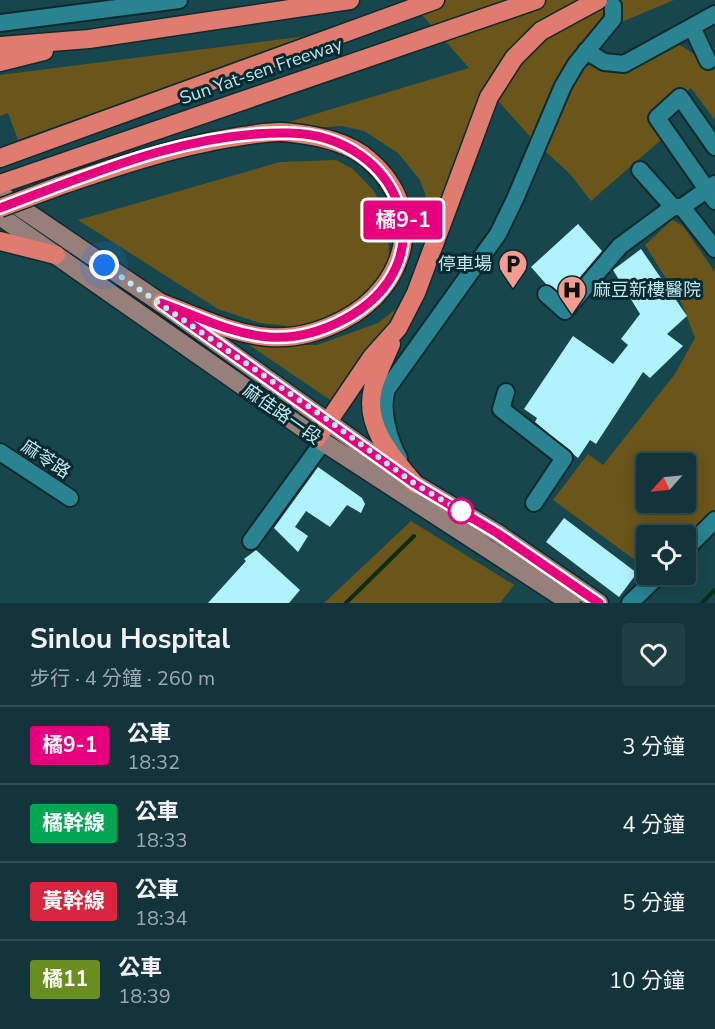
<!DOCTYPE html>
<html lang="zh-TW">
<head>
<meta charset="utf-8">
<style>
  body { margin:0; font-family:"Nunito Sans","Noto Sans TC",sans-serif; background:#1f3f45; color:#f1f3f6; height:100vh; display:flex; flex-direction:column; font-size:22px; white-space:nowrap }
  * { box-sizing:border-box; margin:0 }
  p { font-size:20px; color:#9caaaf }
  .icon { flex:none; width:33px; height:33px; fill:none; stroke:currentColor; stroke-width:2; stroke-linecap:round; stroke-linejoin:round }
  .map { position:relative; height:603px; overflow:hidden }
  .sheet { display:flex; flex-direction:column; background:#12343a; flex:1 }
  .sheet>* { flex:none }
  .badge { padding:0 12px; border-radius:4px; font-size:21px; line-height:39px }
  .needle { width:39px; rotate:243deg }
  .tools { position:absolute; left:636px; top:453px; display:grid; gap:12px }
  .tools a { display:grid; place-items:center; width:60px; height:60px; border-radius:6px; background:#12343a; box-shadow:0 3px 15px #0003,0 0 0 2px #314f54; font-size:30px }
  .you { position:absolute; width:30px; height:30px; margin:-15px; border:4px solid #fff; border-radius:50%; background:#1a73e8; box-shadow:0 0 0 9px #1a73e833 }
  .map>.badge { position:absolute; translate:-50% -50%; box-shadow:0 0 0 3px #fff }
  .round { display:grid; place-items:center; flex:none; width:63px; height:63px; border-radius:6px; background:#1f3f45 }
  .summary { display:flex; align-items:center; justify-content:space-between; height:102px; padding:0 30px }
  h1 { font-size:28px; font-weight:700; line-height:45px }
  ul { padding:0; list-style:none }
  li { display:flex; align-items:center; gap:18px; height:78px; padding:0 30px; border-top:2px solid #314f54 }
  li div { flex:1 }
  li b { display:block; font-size:22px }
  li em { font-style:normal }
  li .badge { min-width:66px; font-weight:700; text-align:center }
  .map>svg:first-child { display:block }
</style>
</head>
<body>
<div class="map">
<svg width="715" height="603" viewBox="0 0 715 603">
  <rect width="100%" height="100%" fill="#18464d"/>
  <path fill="#6a551a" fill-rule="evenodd" d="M409 0H674L593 34 568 71 674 41 715 68V120L691 88 651 118 661 140 591 201 570 174 534 141 492 94 429 271 339 406 217 323 293 345H317L378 323 396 309 416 281 430 229 426 197 420 180 398 153 364 131 342 126 255 132 469 68Z
    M314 35 18 140 8 113 0 116V75Z
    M336 160 353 169 374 191 387 218 389 256 378 284 327 324 297 327 260 323 218 309 78 220 280 162Z
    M672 220 683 226 715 272V510L686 539V536H646V568L553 500 588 454 603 465 675 374 695 338 682 304 645 245ZM646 464H686V502H646Z
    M411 521 514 585 500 603H324Z"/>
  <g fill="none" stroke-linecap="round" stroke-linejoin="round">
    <path stroke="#092e12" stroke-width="4" d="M346 603 414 536
      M702 603 715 590"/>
  </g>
  <path fill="#b0f2fd" d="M578 224 602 251 564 296 546 284 531 267Z
    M641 249 687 316 667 334 683 346 650 378 643 372 596 444 590 440 578 458 535 422 537 418 524 409 573 336 613 364 628 345 621 339 640 314 613 270Z
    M318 467 362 498 365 504 361 513 347 505 330 527 306 511 295 527 308 536 298 552 274 528Z
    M564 518 637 573 619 597 546 542Z
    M256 550 300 590 289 603H208L246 561 244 559Z"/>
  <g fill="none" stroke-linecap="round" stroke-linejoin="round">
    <g stroke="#0f2a2e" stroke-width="20">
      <path id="minor" d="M0 23 179 0
        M692 27 708 61
        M586 51 604 62 624 64 715 14
        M715 147 680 97 657 118 715 201
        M640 170 673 207H682L715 249
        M682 207 715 184
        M546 294 565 311 620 246 673 207
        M506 392 501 409 564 458 534 503
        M0 452 70 498
        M399 458C389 440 380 409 387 389L498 234 515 199 563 86 576 64 613 19V6
        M251 541 323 442
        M686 549 715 520
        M630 603 660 574"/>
    </g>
    <g stroke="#0f2a2e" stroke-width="21">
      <path id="major" d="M0 194 161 303 415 484 497 533 599 603
        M0 216 317 438 571 603"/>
    </g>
    <g stroke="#0f2a2e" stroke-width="21">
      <path id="highway" d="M0 46 89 39 350 0
        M0 62 44 51
        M0 158 435 0
        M0 184 536 0
        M59 186C115 167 171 148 230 138 250 135 273 130 293 133 319 136 349 142 369 160 428 210 407 287 343 320 320 332 295 339 269 337 231 334 197 316 161 303
        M0 241 56 255
        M391 344C385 358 377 373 373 388 363 426 393 458 415 484
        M317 438 372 357 398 328 416 293 489 97 514 58 541 31 598 0"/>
    </g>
    <use href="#minor" stroke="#298390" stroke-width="16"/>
    <use href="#major" stroke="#977f7c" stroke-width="18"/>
    <use href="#highway" stroke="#e07c6f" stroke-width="18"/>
    <g stroke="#0f2a2e" stroke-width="21" stroke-linecap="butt">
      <path id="highway-bridge" d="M0 208 59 186"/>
    </g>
    <use href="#highway-bridge" stroke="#e07c6f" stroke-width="18"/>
  </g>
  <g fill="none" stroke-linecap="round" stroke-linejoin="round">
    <g stroke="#fff" stroke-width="14">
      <path id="line" d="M0 208C91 174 190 131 289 133 402 135 451 264 343 320 320 332 295 339 269 337 231 334 197 316 161 303L415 484 497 533 599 603"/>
    </g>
    <use href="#line" stroke="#e6007e" stroke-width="9"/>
    <path stroke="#c0e8ee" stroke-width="6" stroke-dasharray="0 10.8" d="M104 265 328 420 415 484 461 511"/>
  </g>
  <defs>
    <g id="parking-pin" transform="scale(1.5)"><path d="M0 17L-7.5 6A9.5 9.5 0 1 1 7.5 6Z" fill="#f59c90" stroke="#042b30"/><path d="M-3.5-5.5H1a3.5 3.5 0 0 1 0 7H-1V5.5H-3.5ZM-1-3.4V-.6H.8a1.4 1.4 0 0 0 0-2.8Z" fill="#111"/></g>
    <g id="hospital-pin" transform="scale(1.5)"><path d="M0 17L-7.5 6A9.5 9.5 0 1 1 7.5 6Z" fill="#f59c90" stroke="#042b30"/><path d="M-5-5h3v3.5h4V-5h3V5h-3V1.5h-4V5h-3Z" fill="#111"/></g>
  </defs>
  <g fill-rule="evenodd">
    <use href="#parking-pin" x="513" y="264"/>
    <use href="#hospital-pin" x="572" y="290"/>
  </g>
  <circle fill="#fff" stroke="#e6007e" stroke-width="3" cx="461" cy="511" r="12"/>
  <g text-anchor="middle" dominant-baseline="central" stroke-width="6" stroke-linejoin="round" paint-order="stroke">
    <g font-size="18" fill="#c0e8ee" stroke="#042b30">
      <text transform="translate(261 71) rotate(-19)">Sun Yat-sen Freeway</text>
      <text transform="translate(282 414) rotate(35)">麻佳路一段</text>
      <text transform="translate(46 459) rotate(33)">麻苓路</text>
    </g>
    <g font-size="18" fill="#c0e8ee" stroke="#042b30" text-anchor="end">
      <text x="492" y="264">停車場</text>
      <text x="593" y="290" text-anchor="start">麻豆新樓醫院</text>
    </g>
  </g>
</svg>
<div class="tools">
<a><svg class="needle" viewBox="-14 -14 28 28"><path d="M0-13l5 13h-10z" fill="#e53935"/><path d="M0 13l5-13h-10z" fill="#9caaaf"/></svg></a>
<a><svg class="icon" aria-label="locate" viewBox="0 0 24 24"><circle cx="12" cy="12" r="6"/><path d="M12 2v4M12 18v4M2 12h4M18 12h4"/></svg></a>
</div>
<div class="you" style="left:104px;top:265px"></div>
<b class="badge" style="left:403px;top:220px;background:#e6007e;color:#fff">橘9-1</b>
</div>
<section class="sheet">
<div class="summary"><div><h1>Sinlou Hospital</h1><p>步行 · 4 分鐘 · 260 m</p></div><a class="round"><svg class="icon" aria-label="heart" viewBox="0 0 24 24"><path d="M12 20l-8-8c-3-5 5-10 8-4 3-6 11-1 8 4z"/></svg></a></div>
<ul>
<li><span class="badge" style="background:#e6007e;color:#fff">橘9-1</span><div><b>公車</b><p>18:32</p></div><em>3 分鐘</em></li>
<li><span class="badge" style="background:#00a651;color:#fff">橘幹線</span><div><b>公車</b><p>18:33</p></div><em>4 分鐘</em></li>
<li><span class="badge" style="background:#d7263d;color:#fff">黃幹線</span><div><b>公車</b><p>18:34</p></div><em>5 分鐘</em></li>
<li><span class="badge" style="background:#6b8e23;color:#fff">橘11</span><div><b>公車</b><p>18:39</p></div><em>10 分鐘</em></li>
</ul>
</section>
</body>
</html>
